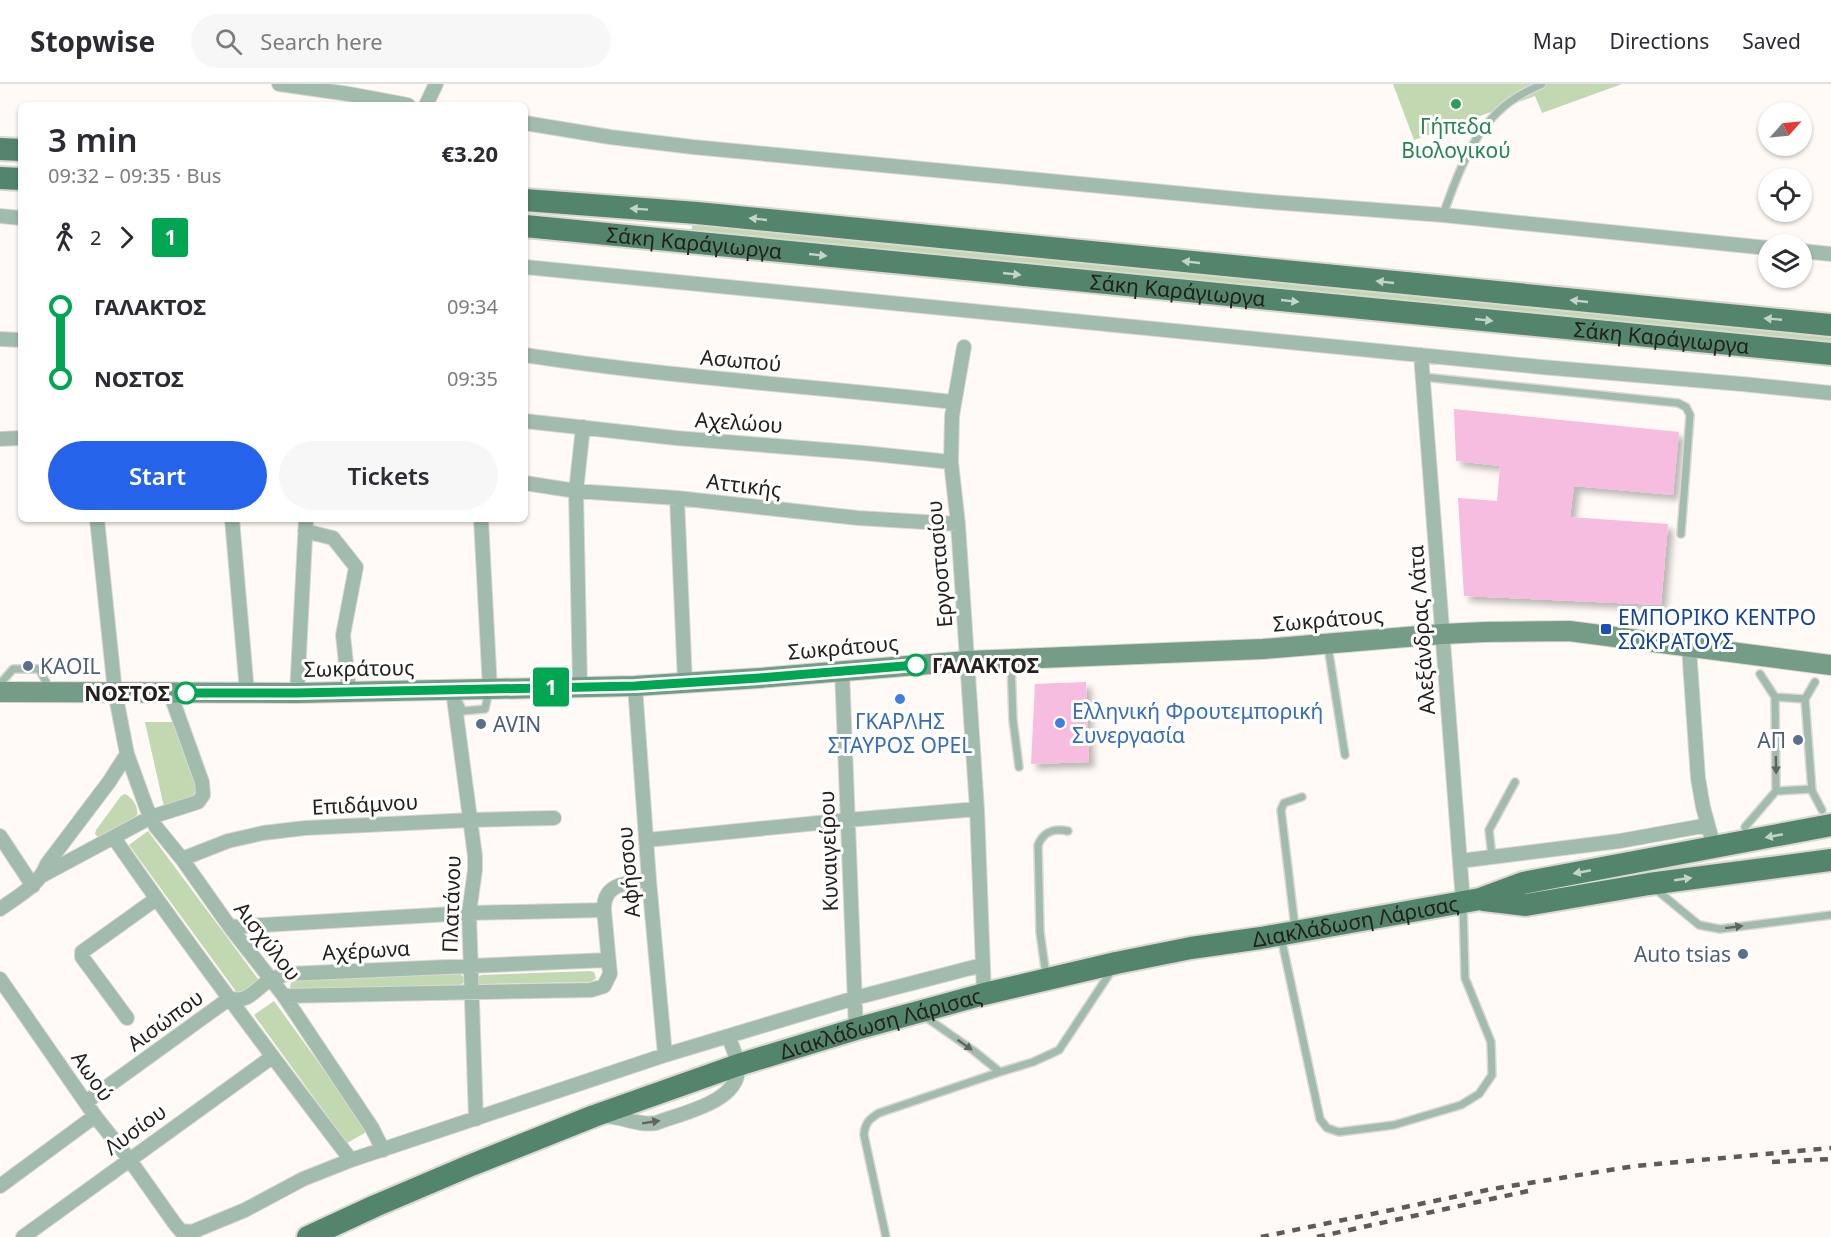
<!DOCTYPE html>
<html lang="en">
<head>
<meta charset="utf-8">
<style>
  body { margin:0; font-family:"Noto Sans",sans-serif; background:#f7f7f7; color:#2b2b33; height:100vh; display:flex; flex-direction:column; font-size:22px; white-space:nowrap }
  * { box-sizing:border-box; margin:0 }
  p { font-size:20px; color:#7c7c81 }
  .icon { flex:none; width:33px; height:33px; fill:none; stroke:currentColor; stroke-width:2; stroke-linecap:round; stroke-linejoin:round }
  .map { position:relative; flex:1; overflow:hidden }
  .panel { position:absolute; left:18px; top:18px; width:510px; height:420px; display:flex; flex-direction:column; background:#fff; border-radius:9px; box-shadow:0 2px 4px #0004 }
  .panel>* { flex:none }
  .badge { padding:0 12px; border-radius:4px; font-size:21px; line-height:39px }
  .needle { width:39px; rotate:63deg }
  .fabs { position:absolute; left:1758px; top:18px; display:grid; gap:12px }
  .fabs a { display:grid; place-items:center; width:54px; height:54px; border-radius:50%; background:#fff; box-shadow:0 2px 4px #0004; font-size:30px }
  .map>.badge { position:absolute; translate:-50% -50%; box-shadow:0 0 0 3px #fff }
  .legs { display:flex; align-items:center; gap:9px; height:66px; padding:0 30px; font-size:20px }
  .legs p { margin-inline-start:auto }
  .summary { display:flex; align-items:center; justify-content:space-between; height:102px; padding:0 30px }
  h1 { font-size:33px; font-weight:600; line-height:45px }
  .primary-button { display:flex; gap:12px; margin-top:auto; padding:12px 30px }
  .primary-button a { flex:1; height:69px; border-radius:36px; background:#2563eb; color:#fff; font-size:24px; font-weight:600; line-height:69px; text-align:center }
  .primary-button a+a { background:#f7f7f7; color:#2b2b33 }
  ul { padding:0 30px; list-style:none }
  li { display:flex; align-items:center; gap:21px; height:72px; font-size:22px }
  li i { display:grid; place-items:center; width:9px; height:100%; margin:0 8px; background:currentColor }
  li i::after { content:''; width:15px; height:15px; margin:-8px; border:4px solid; border-radius:50%; background:#fff }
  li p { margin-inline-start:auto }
  li:first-child i { background:linear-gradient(#0000 50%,currentColor 0) }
  li:last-child i { background:linear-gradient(currentColor 50%,#0000 0) }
  header { display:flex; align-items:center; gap:36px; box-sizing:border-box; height:84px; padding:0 30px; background:#fff; border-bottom:2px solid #e1e1e2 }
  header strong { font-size:28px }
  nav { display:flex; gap:33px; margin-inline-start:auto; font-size:21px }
  .search { width:420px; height:54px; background:#f7f7f7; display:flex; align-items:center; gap:15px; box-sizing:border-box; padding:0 21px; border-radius:33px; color:#7c7c81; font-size:22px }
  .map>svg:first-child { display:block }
</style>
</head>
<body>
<header>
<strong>Stopwise</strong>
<div class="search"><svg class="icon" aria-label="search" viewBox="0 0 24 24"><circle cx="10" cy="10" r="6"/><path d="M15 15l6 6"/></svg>Search here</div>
<nav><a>Map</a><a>Directions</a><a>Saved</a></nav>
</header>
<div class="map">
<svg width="1831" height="1153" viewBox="0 0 1831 1153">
  <defs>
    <filter id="shadow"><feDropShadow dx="5.5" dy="5.5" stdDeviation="3" flood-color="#0004"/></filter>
  </defs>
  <rect width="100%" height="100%" fill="#fffaf5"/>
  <path fill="#c1d8b0" d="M1393 0H1622L1542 29 1535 12 1414 56Z
    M693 139 1831 251V259L691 148Z
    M145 638H175L197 698C196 719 182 718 164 723Z
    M125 710C132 713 139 723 137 731L107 753H98L95 750 96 746 121 712Z
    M148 747 261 899 240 913 129 761Z
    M590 887 594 888 596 894 591 898 483 900H479V892L482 891Z
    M460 890 465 894 463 899 460 901 294 905 290 904 291 897 294 895Z
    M274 917 368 1047 347 1059 254 931Z"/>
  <path fill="#f6bde0" filter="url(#shadow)" d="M1454 325 1679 348 1673 411 1574 402 1570 433 1668 440 1661 521 1464 512 1458 414 1497 417 1500 382 1456 377Z
    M1086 598 1089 678 1031 680 1035 600Z"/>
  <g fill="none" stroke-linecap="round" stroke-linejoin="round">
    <g stroke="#dcd7d2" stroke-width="10">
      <path id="lane" d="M1443 131C1458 88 1476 38 1517 13 1525 8 1534 4 1542 0
        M1423 293 1678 319 1686 323 1690 331 1681 450
        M1328 563 1345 671
        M1011 576 1013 636 1019 683
        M1760 590 1775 613 1805 615 1815 598
        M0 600 13 585H39L46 598
        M1775 613 1776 707
        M1805 615 1812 707
        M458 617 463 627 485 625 489 607
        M1745 743 1776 707 1811 705 1822 726
        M1492 772 1489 746 1515 698
        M1653 803 1699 841 1720 845 1831 831
        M1295 843 1281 726 1284 719 1302 713
        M1281 853 1320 1035 1327 1044 1339 1048 1394 1041 1461 1021 1479 1010 1492 991 1491 958 1465 894 1463 820
        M1046 891 1040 848 1038 761C1044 747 1054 744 1068 747
        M924 932 974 967 1000 988 1033 978 1059 966 1112 886
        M886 1153 864 1051C865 1039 869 1035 879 1029L1000 988"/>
    </g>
    <g stroke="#dcd7d2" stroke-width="16">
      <path id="street" d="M279 0 349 10 408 21
        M426 21 436 0
        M525 39 610 53 693 63 1258 117 1443 131 1768 164
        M0 132 21 134
        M1802 167 1831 170
        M525 183 1541 283 1742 300 1831 309
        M0 255 21 256
        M964 263 952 332 951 378 958 440 977 725 984 910
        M525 271C667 293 811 302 954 318
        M1421 271 1463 818
        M525 337 676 354 864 369 951 378
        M0 355 21 354
        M525 399 576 407 677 414 858 434 958 440
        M677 414 685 599
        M97 435 115 608 127 670 147 725 156 743 182 775 230 843 284 912 372 1044 383 1066
        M232 435 247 608
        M481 435 490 605
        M305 447 333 454 356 483 343 551 349 607
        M1689 564 1698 694 1703 723 1714 763
        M842 587 856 945
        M580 602 576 407 583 343
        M635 602 649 796 665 971
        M453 607 475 772V786L469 829 476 1035
        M297 609 306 435
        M0 752 33 802
        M114 754C190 864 270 970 351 1076
        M647 756 848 736 977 725
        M182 775 228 757 263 749 305 744 471 736 554 734
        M1460 777 1620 757 1708 741
        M43 791 151 733 198 718 203 711 202 698 170 609
        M0 825C18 812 39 802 47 780L109 698 127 670
        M230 843 469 829 604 826
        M0 895 95 1032 129 1075 175 1140 181 1147 192 1148 245 1126 303 1095 351 1076 665 971 855 914 982 881
        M284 912 591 906 604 902 610 890 604 826C603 798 629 799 649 796
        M127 934 82 873V868L156 815
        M86 1018 230 914C247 920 255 906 268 897 273 894 281 892 287 890L608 876
        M603 1032C622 1032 637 1042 656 1039 682 1029 739 1018 738 984 738 974 732 962 728 952
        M0 1102 95 1032
        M23 1153 272 973"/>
    </g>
    <g stroke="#dcd7d2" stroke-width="22">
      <path id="secondary" d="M0 608 297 609 635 602 760 594 967 577 1263 565 1442 550 1485 548 1569 547 1831 581"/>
    </g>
    <g stroke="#dcd7d2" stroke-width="26">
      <g id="primary">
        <path d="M0 65 21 66"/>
        <path d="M0 94 21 95"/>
        <path d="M525 116 697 129 1831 241"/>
        <path id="s1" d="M525 142 1831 270"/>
        <path d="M1484 816 1526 821 1649 800 1831 776"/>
        <path id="s2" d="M308 1153 375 1122 469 1082 594 1032 738 981 856 945 984 910 1116 879 1191 864 1261 854 1480 815 1523 799 1831 741"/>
      </g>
    </g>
    <use href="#lane" stroke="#a1bbac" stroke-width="7"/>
    <use href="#street" stroke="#a1bbac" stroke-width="14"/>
    <use href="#secondary" stroke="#749c86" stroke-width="20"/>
    <use href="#primary" stroke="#53856c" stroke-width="22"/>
    <path stroke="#5f5a55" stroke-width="4.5" stroke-dasharray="8 8" stroke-linecap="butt" d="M1772 1078 1831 1075
      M1261 1153 1492 1105 1635 1082 1831 1064
      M1317 1153 1528 1107"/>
  </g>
  <defs><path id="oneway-solid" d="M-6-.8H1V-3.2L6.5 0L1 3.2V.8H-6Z" transform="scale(1.5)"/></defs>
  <g fill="#c3d4cc">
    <use href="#oneway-solid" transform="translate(639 125) rotate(-176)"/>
    <use href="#oneway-solid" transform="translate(758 135) rotate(-174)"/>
    <use href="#oneway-solid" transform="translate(818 171) rotate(6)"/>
    <use href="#oneway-solid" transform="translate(1191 178) rotate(-174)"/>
    <use href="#oneway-solid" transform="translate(1012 190) rotate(6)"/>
    <use href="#oneway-solid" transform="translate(1385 198) rotate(-174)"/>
    <use href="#oneway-solid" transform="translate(1290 217) rotate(6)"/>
    <use href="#oneway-solid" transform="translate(1579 217) rotate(-174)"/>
    <use href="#oneway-solid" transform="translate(1773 235) rotate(-175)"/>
    <use href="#oneway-solid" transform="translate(1484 236) rotate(6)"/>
    <use href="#oneway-solid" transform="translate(1774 752) rotate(169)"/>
    <use href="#oneway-solid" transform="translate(1582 788) rotate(169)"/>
    <use href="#oneway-solid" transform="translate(1683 795) rotate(-8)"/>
  </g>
  <g fill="#5d665c">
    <use href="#oneway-solid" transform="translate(1776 681) rotate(89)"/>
    <use href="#oneway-solid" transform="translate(1734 843) rotate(-7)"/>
    <use href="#oneway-solid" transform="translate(965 961) rotate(35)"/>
    <use href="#oneway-solid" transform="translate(651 1038) rotate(-9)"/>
  </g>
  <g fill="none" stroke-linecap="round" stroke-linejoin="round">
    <g stroke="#fff" stroke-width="14">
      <path id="line-1" d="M186 609H297L635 602 759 594 916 581"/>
    </g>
    <use href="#line-1" stroke="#00a651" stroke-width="9"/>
  </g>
  <circle fill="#2e9e5b" stroke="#fff" stroke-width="2" cx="1456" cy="20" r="6"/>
  <rect fill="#1a4fb4" stroke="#fff" stroke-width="2" x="1600" y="539" width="12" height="12" rx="3"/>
  <g fill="#fff" stroke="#00a651" stroke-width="3">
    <circle cx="916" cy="581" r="10"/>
    <circle cx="186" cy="609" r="10"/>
  </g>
  <g fill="#5c6f8a" stroke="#fff" stroke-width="2">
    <circle cx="28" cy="582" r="6"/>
    <circle cx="481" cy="640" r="6"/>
    <circle cx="1798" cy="656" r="6"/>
    <circle cx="1743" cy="870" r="6"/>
  </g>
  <g fill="#3f7fe0" stroke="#fff" stroke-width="2">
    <circle cx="900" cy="615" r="6"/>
    <circle cx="1060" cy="639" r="6"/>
  </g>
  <g text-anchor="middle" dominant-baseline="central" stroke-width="6" stroke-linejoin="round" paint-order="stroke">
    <g font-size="21" fill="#27864d" stroke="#fff">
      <text x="1456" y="42">Γήπεδα<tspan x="1456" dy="24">Βιολογικού</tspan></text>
    </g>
    <g font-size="21" fill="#25201b" stroke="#fff">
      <text stroke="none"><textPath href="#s1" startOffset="170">Σάκη Καράγιωργα</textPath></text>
      <text stroke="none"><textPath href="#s1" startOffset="656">Σάκη Καράγιωργα</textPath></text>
      <text stroke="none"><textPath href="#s1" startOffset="1142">Σάκη Καράγιωργα</textPath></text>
      <text transform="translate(741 276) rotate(5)">Ασωπού</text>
      <text transform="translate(739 338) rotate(4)">Αχελώου</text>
      <text transform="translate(744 401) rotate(7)">Αττικής</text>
      <text transform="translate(939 480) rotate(-95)">Εργοστασίου</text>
      <text transform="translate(1328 535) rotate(-5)">Σωκράτους</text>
      <text transform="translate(1421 546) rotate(-94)">Αλεξάνδρας Λάτα</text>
      <text transform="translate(843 563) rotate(-5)">Σωκράτους</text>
      <text transform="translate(359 584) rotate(-1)">Σωκράτους</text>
      <text transform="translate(365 720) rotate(-3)">Επιδάμνου</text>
      <text transform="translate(828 767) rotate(-92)">Κυναιγείρου</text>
      <text transform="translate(628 788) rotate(-95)">Αφήσσου</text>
      <text transform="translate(451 820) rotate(-88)">Πλατάνου</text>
      <text stroke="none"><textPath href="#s2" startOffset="1098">Διακλάδωση Λάρισας</textPath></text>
      <text transform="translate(268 857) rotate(52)">Αισχύλου</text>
      <text transform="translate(366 866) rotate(-3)">Αχέρωνα</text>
      <text transform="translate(165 936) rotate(-36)">Αισώπου</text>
      <text stroke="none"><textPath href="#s2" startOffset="612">Διακλάδωση Λάρισας</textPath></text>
      <text transform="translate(93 992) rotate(55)">Αωού</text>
      <text transform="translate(135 1045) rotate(-36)">Λυσίου</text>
    </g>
    <g font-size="21" fill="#164399" stroke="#fff" text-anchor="start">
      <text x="1618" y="533">ΕΜΠΟΡΙΚΟ ΚΕΝΤΡΟ<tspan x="1618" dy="24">ΣΩΚΡΑΤΟΥΣ</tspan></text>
    </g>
    <g font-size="21" font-weight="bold" fill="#25201b" stroke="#fff" text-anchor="start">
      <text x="932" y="581">ΓΑΛΑΚΤΟΣ</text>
      <text x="170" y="609" text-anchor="end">ΝΟΣΤΟΣ</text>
    </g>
    <g font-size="21" fill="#4e5e75" stroke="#fff" text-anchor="start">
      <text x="40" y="582">KAOIL</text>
      <text x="493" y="640">AVIN</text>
      <text x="1786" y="656" text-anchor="end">ΑΠ</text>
      <text x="1731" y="870" text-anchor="end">Auto tsias</text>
    </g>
    <g font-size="21" fill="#366cbe" stroke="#fff" text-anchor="start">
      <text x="1072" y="627">Ελληνική Φρουτεμπορική<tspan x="1072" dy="24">Συνεργασία</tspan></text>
      <text x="900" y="637" text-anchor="middle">ΓΚΑΡΛΗΣ<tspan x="900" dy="24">ΣΤΑΥΡΟΣ OPEL</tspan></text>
    </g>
  </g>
</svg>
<div class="fabs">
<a><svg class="needle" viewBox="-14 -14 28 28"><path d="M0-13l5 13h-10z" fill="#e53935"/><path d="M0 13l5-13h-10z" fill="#7c7c81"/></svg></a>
<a><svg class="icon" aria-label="locate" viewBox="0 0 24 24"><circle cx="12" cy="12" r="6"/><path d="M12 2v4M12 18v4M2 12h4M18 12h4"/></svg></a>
<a><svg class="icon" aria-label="layers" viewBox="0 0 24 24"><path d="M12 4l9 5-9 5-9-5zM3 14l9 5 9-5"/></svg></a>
</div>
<b class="badge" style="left:551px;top:603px;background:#00a651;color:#fff">1</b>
<section class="panel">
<div class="summary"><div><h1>3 min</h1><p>09:32 – 09:35 · Bus</p></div><b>€3.20</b></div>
<div class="legs"><svg class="icon" aria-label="walk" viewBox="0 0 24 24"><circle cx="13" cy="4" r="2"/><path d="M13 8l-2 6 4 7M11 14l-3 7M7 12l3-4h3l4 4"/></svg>2<svg class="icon" aria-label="forward" viewBox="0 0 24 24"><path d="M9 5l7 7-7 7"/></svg><b class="badge" style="background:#00a651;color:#fff">1</b></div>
<ul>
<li><i style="color:#00a651"></i><b>ΓΑΛΑΚΤΟΣ</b><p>09:34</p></li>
<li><i style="color:#00a651"></i><b>ΝΟΣΤΟΣ</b><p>09:35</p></li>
</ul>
<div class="primary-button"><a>Start</a><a>Tickets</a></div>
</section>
</div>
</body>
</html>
